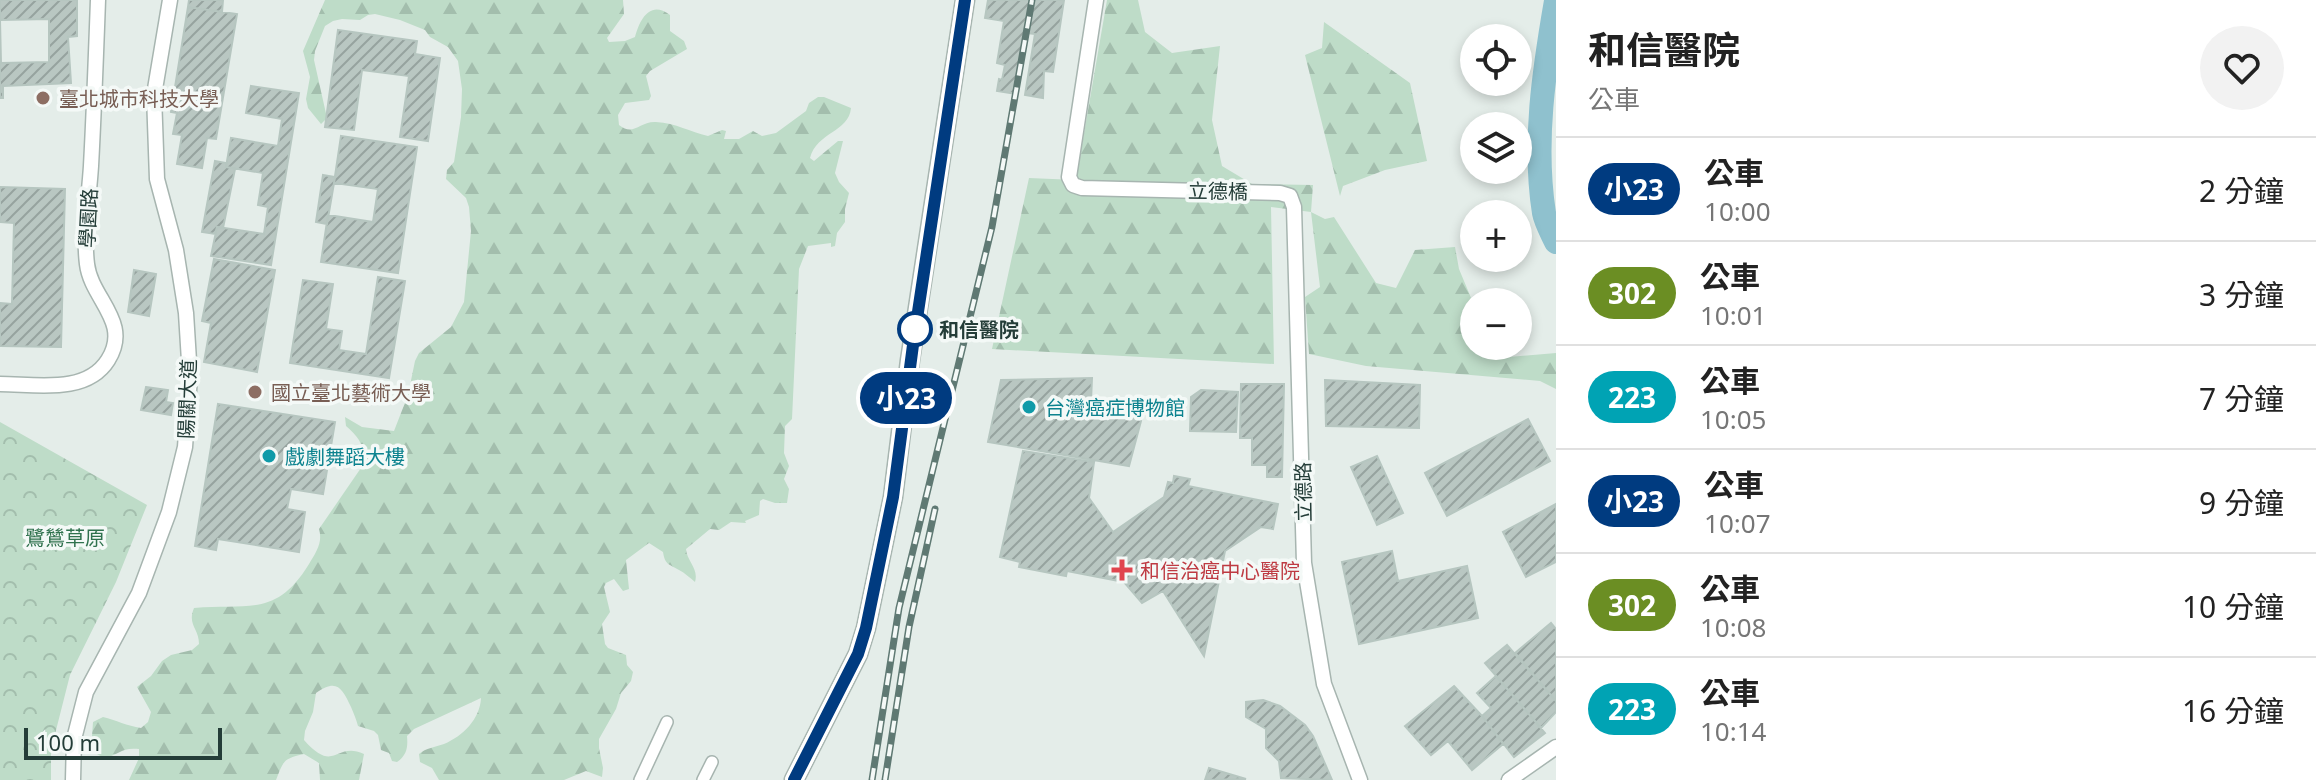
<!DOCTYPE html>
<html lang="zh-TW">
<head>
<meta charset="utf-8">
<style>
  body { margin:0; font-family:"Noto Sans","Noto Sans TC",sans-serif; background:#f2f2f2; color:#222; height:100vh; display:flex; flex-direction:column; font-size:30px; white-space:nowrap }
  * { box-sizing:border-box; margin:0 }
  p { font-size:26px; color:#767676 }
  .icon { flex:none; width:44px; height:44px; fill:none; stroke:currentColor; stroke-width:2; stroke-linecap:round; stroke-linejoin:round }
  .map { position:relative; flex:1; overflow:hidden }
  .side { display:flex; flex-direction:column; background:#fff; width:760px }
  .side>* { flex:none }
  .badge { padding:0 16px; border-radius:26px; font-size:28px; line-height:52px }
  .fabs { position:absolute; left:1460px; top:24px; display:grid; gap:16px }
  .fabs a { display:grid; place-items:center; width:72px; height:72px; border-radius:50%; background:#fff; box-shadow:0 4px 12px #0003; font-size:40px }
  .scale { position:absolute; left:24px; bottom:20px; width:198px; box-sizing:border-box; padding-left:8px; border:4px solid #243d38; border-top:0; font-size:22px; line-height:28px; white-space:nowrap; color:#243d38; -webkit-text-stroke:6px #f4f9f7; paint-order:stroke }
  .map>.badge { position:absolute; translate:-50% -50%; box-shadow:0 0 0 4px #fff }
  .round { display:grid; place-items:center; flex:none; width:84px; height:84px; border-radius:42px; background:#f2f2f2 }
  .head { display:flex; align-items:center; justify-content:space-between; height:136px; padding:0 32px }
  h1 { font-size:38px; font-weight:700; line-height:60px }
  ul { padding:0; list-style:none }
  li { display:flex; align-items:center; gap:24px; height:104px; padding:0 32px; border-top:2px solid #e0e0e0 }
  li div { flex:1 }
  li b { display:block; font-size:30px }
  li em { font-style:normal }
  li .badge { min-width:88px; font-weight:700; text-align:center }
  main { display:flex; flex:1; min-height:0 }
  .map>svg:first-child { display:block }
</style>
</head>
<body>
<main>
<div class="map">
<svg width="1556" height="780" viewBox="0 0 1556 780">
  <defs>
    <pattern id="forest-firs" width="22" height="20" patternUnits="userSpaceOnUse" patternTransform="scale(2)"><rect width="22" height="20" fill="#bedcc8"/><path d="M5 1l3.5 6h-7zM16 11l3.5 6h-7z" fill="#a3bead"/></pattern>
    <pattern id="park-crowns" width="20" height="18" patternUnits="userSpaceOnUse" patternTransform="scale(2)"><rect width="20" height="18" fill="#bedcc8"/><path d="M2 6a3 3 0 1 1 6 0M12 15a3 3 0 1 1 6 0" fill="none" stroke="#a3bead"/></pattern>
    <pattern id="building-hatch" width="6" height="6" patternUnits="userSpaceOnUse" patternTransform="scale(2)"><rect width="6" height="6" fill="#b9c7c2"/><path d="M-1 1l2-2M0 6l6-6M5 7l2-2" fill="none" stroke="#96a39f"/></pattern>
  </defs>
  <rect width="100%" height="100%" fill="#e4ede9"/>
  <path fill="url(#forest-firs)" d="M325 0H623L624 14 607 38 609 42 625 41 635 37C640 19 650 0 670 15V31L684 41 687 49 650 71 646 76 651 96 649 100 625 103 618 115 619 125C634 137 639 121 656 122 676 123 690 132 708 136L722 130 726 131 724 139H739L753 131 762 136 776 133 806 111 809 103 818 97H824L851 108C849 132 817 132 810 158L814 161 838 141H843L835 173 839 182 849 193 845 209V222L837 233 835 246 831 247V243L808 246 799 269 792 419 785 426 784 453 789 466 784 479 789 489 787 503H775L763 499 760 501 759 515 745 521 746 523 731 522 719 530 710 529 686 549C687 562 699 568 695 582 690 578 685 573 679 570 669 564 665 565 663 552L649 543 626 560 629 589 623 591 614 579 606 583 604 587 610 612 602 624 605 644 608 648 626 655 627 665 633 672 631 681 621 693 616 709 599 739V748L603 768 602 777 586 771 564 780H439L432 768 420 762 419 754C426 748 435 747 444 744 463 736 480 719 481 698L414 729 407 736C408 747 407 755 397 762L392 761 389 753 381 750 378 735 374 731 358 726C356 719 354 714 351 707 342 688 337 678 316 693L313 712 305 731 304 740C335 775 335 741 364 754L359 780H320L319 763 304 754C283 759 284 760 276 780H129L139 758V749C121 747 119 755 104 758L97 754 92 736 93 722 103 717C116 720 127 726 141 728L148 722 151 712 137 687 151 676 162 661 171 655 192 650 199 644C199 628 187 625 194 608 248 603 276 618 309 564 316 552 323 543 319 529L363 465C366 447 359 437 346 426L345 417 362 427 394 431 408 395 415 361 419 353 451 327 464 302 471 231 469 207 466 198 446 179 447 170 454 162 461 117 462 89 458 61 448 47 430 37 425 30 400 20 375 14 368 15 360 20 342 19 333 21 325 26 315 51 314 60 327 118 321 124 308 108 306 99 310 77 303 51Z
    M1107 0H1138L1145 32 1172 53 1220 46 1212 120 1222 166 1252 184 1313 185 1311 212 1325 219 1334 217 1376 283 1396 288 1415 250 1455 247 1459 269 1474 305V346H1491L1497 358 1556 353V389L1540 381 1366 366 1309 354 1305 297 1320 287 1311 212 1271 207 1274 364 992 349 1029 178 1076 180Z
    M1324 22 1410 83 1427 161 1385 170 1343 186 1340 196 1305 55 1322 48Z"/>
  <path fill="url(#park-crowns)" d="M0 422 147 505 116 582 70 675 51 750V780H0Z"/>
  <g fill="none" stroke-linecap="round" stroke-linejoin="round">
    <path stroke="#8fc1ce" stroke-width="24" d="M1556 1C1544 70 1533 143 1544 213 1546 223 1552 233 1556 242"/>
  </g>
  <path fill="url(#building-hatch)" stroke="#b6c6c0" stroke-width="2" fill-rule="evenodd" d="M0 0H77V36L68 37 71 83 3 86V98H0ZM49 19V62L1 63 0 20Z
    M189 0H223L222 12 188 7Z
    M988 0H1064L1053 72 1044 71 1043 98 1025 95 1035 34 1027 33 1017 94 997 91 999 79 1002 80 1005 65 997 63 1004 21 985 18Z
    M188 7 237 14 216 139 207 138 202 168 177 164 182 135 173 134 177 113 171 112Z
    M338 30 417 41 415 54 440 58 428 141 400 137 409 76 362 70 354 130 325 127Z
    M251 86 299 93 271 265 211 256 217 227 264 234 268 207 258 205 263 173 226 167 231 138 278 146 282 119 246 113Z
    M341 136 417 147 398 273 321 262 328 215 373 222 378 189 334 183Z
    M215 161 226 163V167L235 169 223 228 217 227 215 234 202 232Z
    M323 175 335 177 327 224 316 222Z
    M0 187 65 189 61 347 0 346V303L12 304 14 223 0 222Z
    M214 259 275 270 257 372 204 362 211 323 202 321Z
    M134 270 156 274 149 316 128 312Z
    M378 277 405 281 389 378 290 363 303 280 333 284 326 329 342 331 339 350 366 354Z
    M1092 378 1091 401 1116 415 1120 407 1141 421 1129 466 988 442 1001 380Z
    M1325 380 1420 385 1419 428 1326 426Z
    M1241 384H1284L1282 477H1267V465H1252V438H1240Z
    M146 387 168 390 166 402 173 403 171 415 141 410Z
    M1201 390 1238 392 1236 432 1190 431 1191 397Z
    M218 404 335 422 323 494 291 489 287 509 305 512 299 552 218 539 216 550 195 546Z
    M1528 419 1550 461 1447 516 1425 473Z
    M1023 451 1094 462 1089 498 1113 532 1164 497 1168 482 1173 483 1174 476 1190 479 1188 486 1278 504 1273 529 1261 527 1225 551 1204 656 1163 591 1142 603 1124 582 1067 571 1066 576 1019 567 1020 562 1000 557Z
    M1377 456 1403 513 1377 525 1351 467Z
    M1556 504V562L1526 577 1503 532Z
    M1392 551 1398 581 1467 566 1478 618 1359 644 1342 562Z
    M1551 623 1556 629V701L1515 653Z
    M1507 645 1556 701V712L1541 728 1485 663Z
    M1496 676 1545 733 1514 757 1482 716 1491 708 1477 693Z
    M1454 686 1482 716 1503 744 1472 770 1448 741 1431 755 1405 726Z
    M1263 700 1280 706 1305 725 1313 736 1332 780 1281 778 1279 761 1266 748V729L1246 717V702Z
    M1209 768 1246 779 1205 780Z"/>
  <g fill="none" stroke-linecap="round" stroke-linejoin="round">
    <g stroke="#a7b5b0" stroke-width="14">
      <path id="pedestrian" d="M640 780 667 722
        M703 780 712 762"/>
    </g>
    <g stroke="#a7b5b0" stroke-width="17">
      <path id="minor" d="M1096 0 1069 177 1073 185 1082 188 1280 193 1290 196 1294 207 1304 563 1324 684 1360 780
        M0 384C35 384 86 395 108 360 132 322 91 299 87 264 83 231 89 198 91 166 94 111 96 55 98 0
        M73 780 74 739 86 692 139 593 169 512 185 447 190 377 186 313 176 250 157 179 154 95 170 0
        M1509 780 1556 747"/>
    </g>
    <g stroke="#a7b5b0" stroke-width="21">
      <path id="tertiary" d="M794 780 858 654 866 628 893 497 910 360 965 0"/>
    </g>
    <use href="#pedestrian" stroke="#fff" stroke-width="11"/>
    <use href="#minor" stroke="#fff" stroke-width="14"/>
    <use href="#tertiary" stroke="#fff" stroke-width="18"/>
    <g stroke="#5f7973" stroke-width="7">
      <path id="rail" d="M872 780 899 608 992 227 1032 0
        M885 780 909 627 935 509"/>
    </g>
    <use href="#rail" stroke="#f4f9f7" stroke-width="4" stroke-dasharray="12" stroke-linecap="butt"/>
  </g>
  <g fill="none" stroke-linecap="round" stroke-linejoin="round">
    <g stroke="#fff" stroke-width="18">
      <path id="line" d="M794 780 858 654 866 628 893 497 913 345 965 0"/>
    </g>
    <use href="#line" stroke="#003b80" stroke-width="12"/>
  </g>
  <g fill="#8d6e63" stroke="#f4f9f7" stroke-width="3">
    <circle cx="43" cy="98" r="8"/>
    <circle cx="255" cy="392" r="8"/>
  </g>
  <circle fill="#fff" stroke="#003b80" stroke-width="4" cx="915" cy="329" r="16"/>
  <g fill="#0f9aa8" stroke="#f4f9f7" stroke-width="3">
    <circle cx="1029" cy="407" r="8"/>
    <circle cx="269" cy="456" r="8"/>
  </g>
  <path fill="#e0444e" stroke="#f4f9f7" stroke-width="3" d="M1118 558h8v8h8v8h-8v8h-8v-8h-8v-8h8z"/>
  <g text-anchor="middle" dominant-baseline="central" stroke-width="7" stroke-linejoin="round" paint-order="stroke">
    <g font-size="20" fill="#785e54" stroke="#f4f9f7" text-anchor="start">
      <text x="59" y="98">臺北城市科技大學</text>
      <text x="271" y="392">國立臺北藝術大學</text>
    </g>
    <g font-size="20" fill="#243d38" stroke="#f4f9f7">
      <text transform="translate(1218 191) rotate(1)">立德橋</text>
      <text transform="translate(88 218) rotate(-87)">學園路</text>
      <text transform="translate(187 399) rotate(-88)">陽關大道</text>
      <text transform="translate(1303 492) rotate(-91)">立德路</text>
    </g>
    <g font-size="20" font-weight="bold" fill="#243d38" stroke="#f4f9f7" text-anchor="start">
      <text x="939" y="329">和信醫院</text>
    </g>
    <g font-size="20" fill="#0d838f" stroke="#f4f9f7" text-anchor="start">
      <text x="1045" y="407">台灣癌症博物館</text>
      <text x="285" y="456">戲劇舞蹈大樓</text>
    </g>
    <g font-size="20" fill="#30724e" stroke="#f4f9f7">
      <text x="65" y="537">鷺鷥草原</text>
    </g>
    <g font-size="20" fill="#be3a42" stroke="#f4f9f7" text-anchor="start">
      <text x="1140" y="570">和信治癌中心醫院</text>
    </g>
  </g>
</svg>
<div class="fabs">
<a><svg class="icon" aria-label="locate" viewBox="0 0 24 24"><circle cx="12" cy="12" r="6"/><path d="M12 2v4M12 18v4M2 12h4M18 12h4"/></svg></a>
<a><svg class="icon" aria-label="layers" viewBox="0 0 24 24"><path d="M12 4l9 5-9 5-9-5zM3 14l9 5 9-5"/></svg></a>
<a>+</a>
<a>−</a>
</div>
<div class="scale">100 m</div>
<b class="badge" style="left:906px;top:398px;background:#003b80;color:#fff">小23</b>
</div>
<section class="side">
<div class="head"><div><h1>和信醫院</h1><p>公車</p></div><a class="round"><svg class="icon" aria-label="heart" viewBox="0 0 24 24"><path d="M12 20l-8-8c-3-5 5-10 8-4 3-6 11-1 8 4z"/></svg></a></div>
<ul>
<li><span class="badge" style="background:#003b80;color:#fff">小23</span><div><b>公車</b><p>10:00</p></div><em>2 分鐘</em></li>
<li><span class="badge" style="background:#6b8e23;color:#fff">302</span><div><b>公車</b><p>10:01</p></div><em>3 分鐘</em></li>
<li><span class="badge" style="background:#00a3b4;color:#fff">223</span><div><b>公車</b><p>10:05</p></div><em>7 分鐘</em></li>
<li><span class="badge" style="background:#003b80;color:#fff">小23</span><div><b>公車</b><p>10:07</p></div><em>9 分鐘</em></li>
<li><span class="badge" style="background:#6b8e23;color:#fff">302</span><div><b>公車</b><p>10:08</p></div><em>10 分鐘</em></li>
<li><span class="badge" style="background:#00a3b4;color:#fff">223</span><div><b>公車</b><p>10:14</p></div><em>16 分鐘</em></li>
</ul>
</section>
</main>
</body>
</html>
